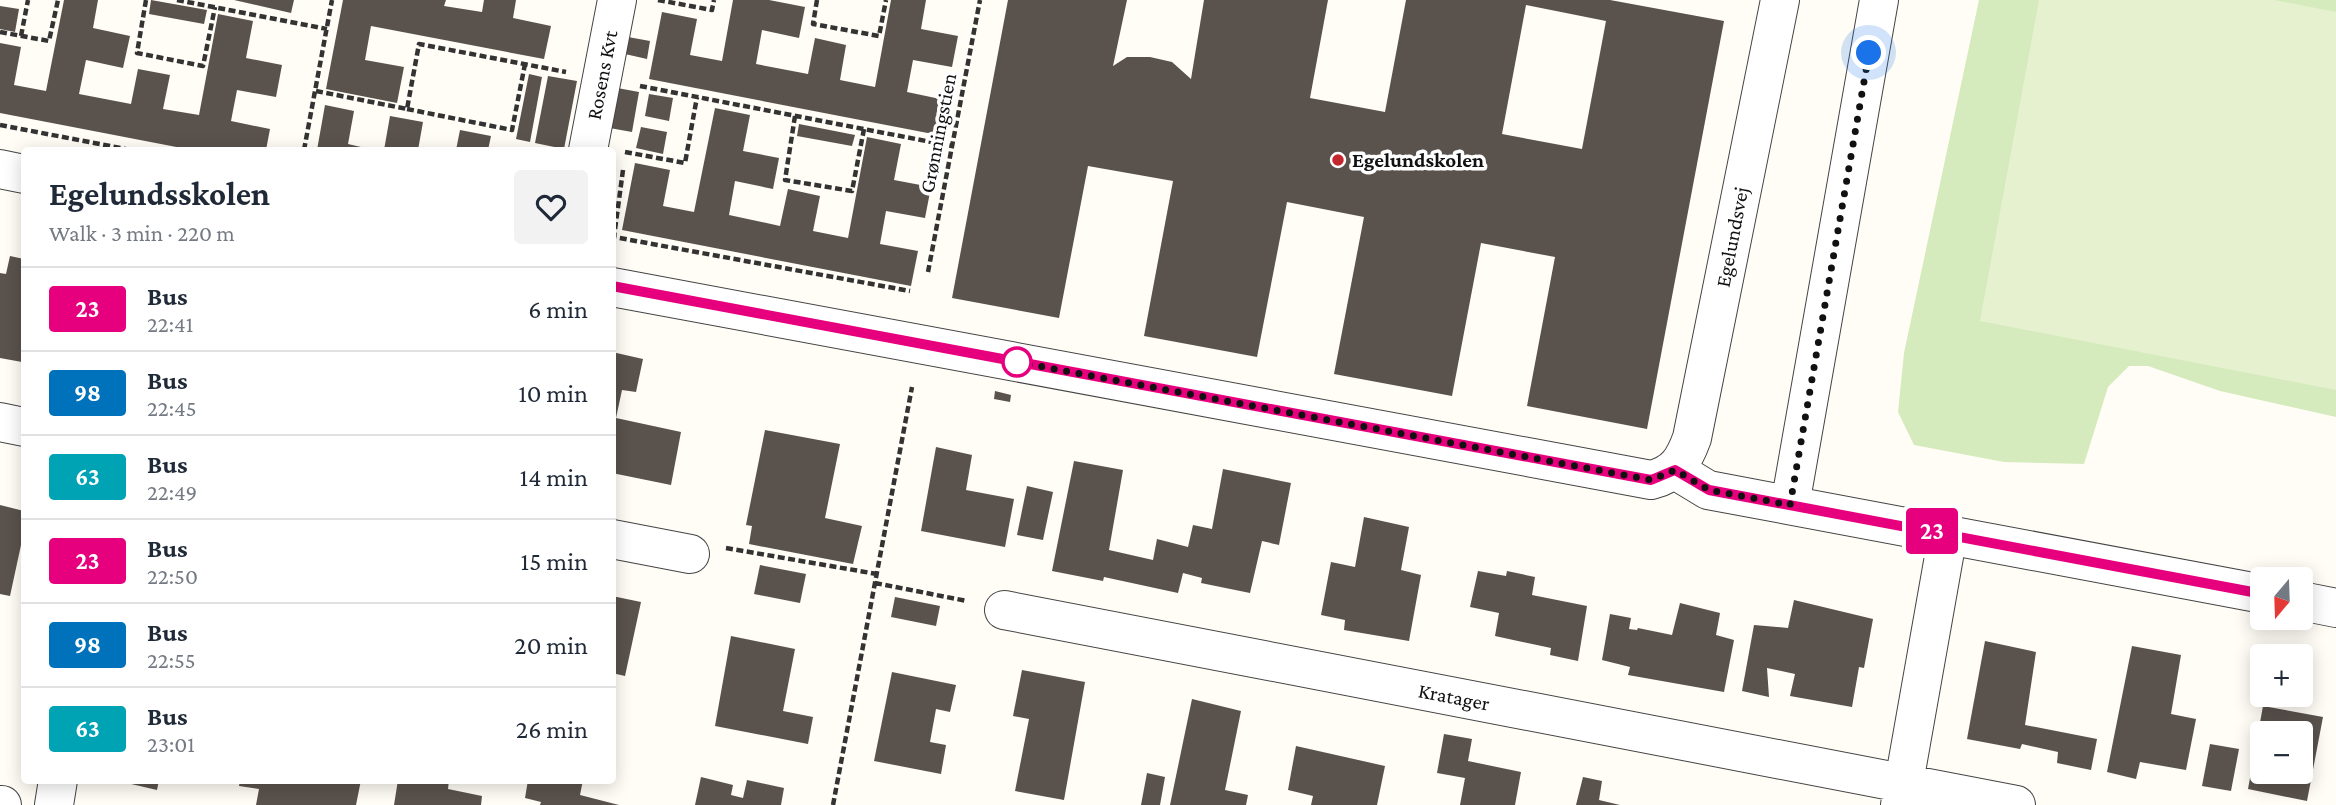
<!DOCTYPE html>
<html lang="en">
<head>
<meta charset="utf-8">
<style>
  body { margin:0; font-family:"Crimson Pro",serif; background:#f2f2f3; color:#1f2937; height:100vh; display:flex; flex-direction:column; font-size:26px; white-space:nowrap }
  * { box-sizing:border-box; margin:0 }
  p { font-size:23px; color:#747a83 }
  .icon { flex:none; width:38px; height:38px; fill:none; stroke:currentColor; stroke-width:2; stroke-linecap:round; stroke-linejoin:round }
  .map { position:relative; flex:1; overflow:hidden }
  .details { position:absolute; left:21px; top:147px; width:595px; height:637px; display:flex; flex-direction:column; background:#fff; border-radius:7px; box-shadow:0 4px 18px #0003 }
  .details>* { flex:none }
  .badge { padding:0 14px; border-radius:5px; font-size:24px; line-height:46px }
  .needle { width:46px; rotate:199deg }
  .tools { position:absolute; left:2250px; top:567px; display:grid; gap:14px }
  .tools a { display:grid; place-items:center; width:63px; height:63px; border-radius:7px; background:#fff; box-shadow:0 4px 18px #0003; font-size:35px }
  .you { position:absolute; width:35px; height:35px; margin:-18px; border:5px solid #fff; border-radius:50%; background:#1a73e8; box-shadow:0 0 0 10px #1a73e833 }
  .map>.badge { position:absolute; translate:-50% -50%; box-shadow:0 0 0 4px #fff }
  .round { display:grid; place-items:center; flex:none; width:74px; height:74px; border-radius:7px; background:#f2f2f3 }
  .headline { display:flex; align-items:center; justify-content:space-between; height:119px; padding:0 28px }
  h1 { font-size:33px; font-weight:700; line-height:52px }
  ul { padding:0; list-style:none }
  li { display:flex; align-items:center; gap:21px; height:84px; padding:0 28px; border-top:2px solid #e0e1e3 }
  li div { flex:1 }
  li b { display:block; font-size:26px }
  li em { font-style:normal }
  li .badge { min-width:77px; font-weight:700; text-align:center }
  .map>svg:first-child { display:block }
</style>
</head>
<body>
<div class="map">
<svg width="2336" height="805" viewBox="0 0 2336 805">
  <rect width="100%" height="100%" fill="#fffdf5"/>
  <path fill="#d5ebbd" d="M1979 0H2336V417L2220 391 2148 366H2129L2108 387 2084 464 2004 462 1914 445 1898 412 1904 353Z"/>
  <path fill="#e6f2cf" d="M2039 0H2274L2336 12V390L1980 321Z"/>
  <path fill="#5a524d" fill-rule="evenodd" d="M64 0H98L93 28 130 36 123 68 86 60 79 94 131 104 138 69 170 75 163 109 199 115 218 14 253 21 246 58 282 65 276 97 237 90 231 121 270 129 266 150H192L0 113V43L21 47 14 85 46 91Z
    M151 0 207 10 204 24 149 14Z
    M234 0H294L291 13Z
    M343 0H446L444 6 482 12 484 0H516L513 18 551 26 544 59 371 26 365 60 404 67 397 103 326 89Z
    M733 0H769L805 7 799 38 762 30 756 64 808 74 815 38 846 45 840 80 875 87 891 0H926L921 29 958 36 952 67 913 60 907 92 945 100 938 135 649 79 662 12 697 19 690 55 722 61Z
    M1008 0H1127L1113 66 1127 57H1150L1172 62 1191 79 1204 0H1328L1310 98 1385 112 1406 0H1610L1724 21 1647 429 1527 406 1555 257 1481 243 1452 396 1334 374 1364 217 1287 202 1257 357 1144 336 1173 181 1088 166 1059 318 952 298ZM1526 5 1606 21 1582 149 1502 134Z
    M0 6 19 9 15 32 0 29Z
    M628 37 650 41 647 59 625 54Z
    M529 74 542 77 530 142 516 139Z
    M548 76 577 81 564 149 535 143Z
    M612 87 639 92 632 132 604 127Z
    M649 94 673 98 669 121 645 116Z
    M325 105 354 111 348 144 374 150H317Z
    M715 108 750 115 743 151 779 158 773 189 735 181 729 215 780 226 788 189 820 196 813 231 848 238 867 137 901 144 894 180 931 187 925 218 886 211 880 244 918 251 911 286 622 230 635 163 670 170 663 206 694 212Z
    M390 116 423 122 418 150H384Z
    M799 124 855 135 852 146 797 136Z
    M641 127 667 132 663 154 636 148Z
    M460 130 491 136 488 150H456Z
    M10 256 24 259V347L22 362 0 358V273L6 274Z
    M612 352 643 359 636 392 622 390 616 418 681 432 671 485 612 473Z
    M995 391 1011 395 1010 402 994 399Z
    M765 430 840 444 825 518 862 526 853 564 749 544 752 526 746 525Z
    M936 447 972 455 966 490 1014 499 1005 547 921 531Z
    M1074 461 1123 470 1109 550 1153 560 1157 539 1188 547 1193 525 1212 529 1223 469 1291 483 1279 545 1262 541 1250 593 1201 583 1202 578 1183 573 1178 593 1104 577 1103 581 1052 571Z
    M1027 486 1053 492 1043 540 1017 535Z
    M0 505 24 511V545H21L10 596 0 594Z
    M1364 517 1409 527 1401 570 1421 575 1409 641 1344 630 1345 620 1321 615 1331 562 1355 567Z
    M760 565 806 574 800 603 754 594Z
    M1478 571 1506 576 1507 571 1535 577 1532 595 1587 606 1578 661 1550 655 1551 648 1495 636 1499 613 1470 607Z
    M612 596 641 602 625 676 612 673Z
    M895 597 940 606 936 626 891 617Z
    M1794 600 1873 619 1864 668 1859 667 1852 707 1790 696 1795 674 1767 668 1769 697 1742 691 1754 625 1788 628Z
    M1680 603 1720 613 1716 635 1734 640 1724 692 1628 675 1630 667 1602 660 1610 614 1631 618 1629 629 1637 630 1638 628 1672 635Z
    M731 636 795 649 783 711 813 717 808 744 715 726Z
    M1985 641 2036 652 2025 725 2097 739 2091 770 2057 763 2058 752 2022 744 2020 749 1967 739Z
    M2132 646 2181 655 2171 714 2196 719 2186 770 2140 762 2136 779 2107 772Z
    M2258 654 2263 655V695H2268L2267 701 2250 697Z
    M1022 670 1085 682 1064 800 1015 791 1029 719 1013 716Z
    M892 672 956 685 950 712 936 709 930 742 946 745 941 774 874 761Z
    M1192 699 1241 711 1225 790 1248 795 1246 805H1170Z
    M2263 706 2323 717 2307 801 2248 789ZM2263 733H2301V772H2263Z
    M1444 734 1472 739 1468 761 1521 772 1515 805H1460L1465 778 1437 773Z
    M2210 744 2239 749 2231 791 2202 786Z
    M1296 746 1385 766 1377 805H1311L1313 796 1288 790Z
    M1147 773 1165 777 1160 805H1141Z
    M701 777 733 785 731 795 743 798 747 780 784 788 781 805H695Z
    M1583 777 1602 781 1599 800 1620 805H1576Z
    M114 780H159L157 790Z
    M240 780H361L356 805H256L259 789 239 786Z
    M398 780H449L448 789 482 796 481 805H394Z
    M528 780H583L580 795 619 805H540L541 802 525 798Z"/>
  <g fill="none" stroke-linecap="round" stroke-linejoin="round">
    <g stroke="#444" stroke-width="40">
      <path id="minor" d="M588 150 617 0
        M0 169 24 174
        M612 287 1651 480C1676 474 1684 460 1692 438L1780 0
        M0 422 24 427
        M1675 470 1708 490 2263 594
        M1790 505 1879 0
        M612 539 690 554
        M2301 601 2336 608
        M1004 610 2016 805
        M0 805H2
        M54 805 58 780
        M1900 805 1948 534"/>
    </g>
    <path stroke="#333" stroke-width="4.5" stroke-dasharray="7 3.5" stroke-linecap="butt" d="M146 0 137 53 203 66 215 7
      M177 0 327 29
      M658 0 712 10 714 0
      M817 0 813 24 879 36 886 0
      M0 32 49 41 58 0
      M21 36 28 0
      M640 86 952 146
      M316 91 407 109 419 44 566 72
      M407 109 512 130 525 64
      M795 116 785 180 852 191 864 129
      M0 125 131 150
      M304 150 332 0
      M625 152 685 163 697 97
      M623 170 614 237 910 291
      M928 272 980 0
      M726 548 877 574
      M875 583 967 601
      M833 805 912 387"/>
    <use href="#minor" stroke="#fff" stroke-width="38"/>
  </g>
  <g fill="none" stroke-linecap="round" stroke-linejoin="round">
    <g stroke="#fff" stroke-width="16">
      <path id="line" d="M612 286 1651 480 1675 470 1709 490 2263 594"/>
    </g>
    <use href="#line" stroke="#e6007e" stroke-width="10"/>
    <path stroke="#111" stroke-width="7" stroke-dasharray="0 12.6" d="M1017 362 1651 480 1675 470 1709 490 1790 505 1869 53"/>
  </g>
  <circle fill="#c4262e" stroke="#fff" stroke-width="2.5" cx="1338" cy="160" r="7"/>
  <circle fill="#fff" stroke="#e6007e" stroke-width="3.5" cx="1017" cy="362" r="14"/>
  <g text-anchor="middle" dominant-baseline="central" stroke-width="7" stroke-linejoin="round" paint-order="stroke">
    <g font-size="21" fill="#111" stroke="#fff">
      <text transform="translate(602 75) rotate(-79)">Rosens Kvt</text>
      <text transform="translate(938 133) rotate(-79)">Grønningstien</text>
      <text transform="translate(1732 237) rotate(-79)">Egelundsvej</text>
      <text transform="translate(1454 697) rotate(11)">Kratager</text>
    </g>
    <g font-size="21" font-weight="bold" fill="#111" stroke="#fff" text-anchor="start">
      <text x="1352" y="160">Egelundskolen</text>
    </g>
  </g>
</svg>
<div class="tools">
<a><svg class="needle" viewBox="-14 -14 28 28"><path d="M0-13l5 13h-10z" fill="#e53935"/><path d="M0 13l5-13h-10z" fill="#747a83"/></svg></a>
<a>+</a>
<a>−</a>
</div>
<div class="you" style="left:1869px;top:53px"></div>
<b class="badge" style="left:1932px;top:531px;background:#e6007e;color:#fff">23</b>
<section class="details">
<div class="headline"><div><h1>Egelundsskolen</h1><p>Walk · 3 min · 220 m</p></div><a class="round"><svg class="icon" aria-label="heart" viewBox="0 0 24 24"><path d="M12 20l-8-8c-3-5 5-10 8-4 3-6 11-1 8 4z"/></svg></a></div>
<ul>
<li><span class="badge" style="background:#e6007e;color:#fff">23</span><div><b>Bus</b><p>22:41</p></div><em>6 min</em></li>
<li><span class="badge" style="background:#0072bc;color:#fff">98</span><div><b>Bus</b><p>22:45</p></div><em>10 min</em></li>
<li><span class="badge" style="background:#00a3b4;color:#fff">63</span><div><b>Bus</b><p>22:49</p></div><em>14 min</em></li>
<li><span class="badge" style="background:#e6007e;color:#fff">23</span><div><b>Bus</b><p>22:50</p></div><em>15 min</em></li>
<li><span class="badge" style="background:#0072bc;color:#fff">98</span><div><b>Bus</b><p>22:55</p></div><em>20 min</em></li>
<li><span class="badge" style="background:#00a3b4;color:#fff">63</span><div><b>Bus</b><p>23:01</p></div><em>26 min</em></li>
</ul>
</section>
</div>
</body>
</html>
